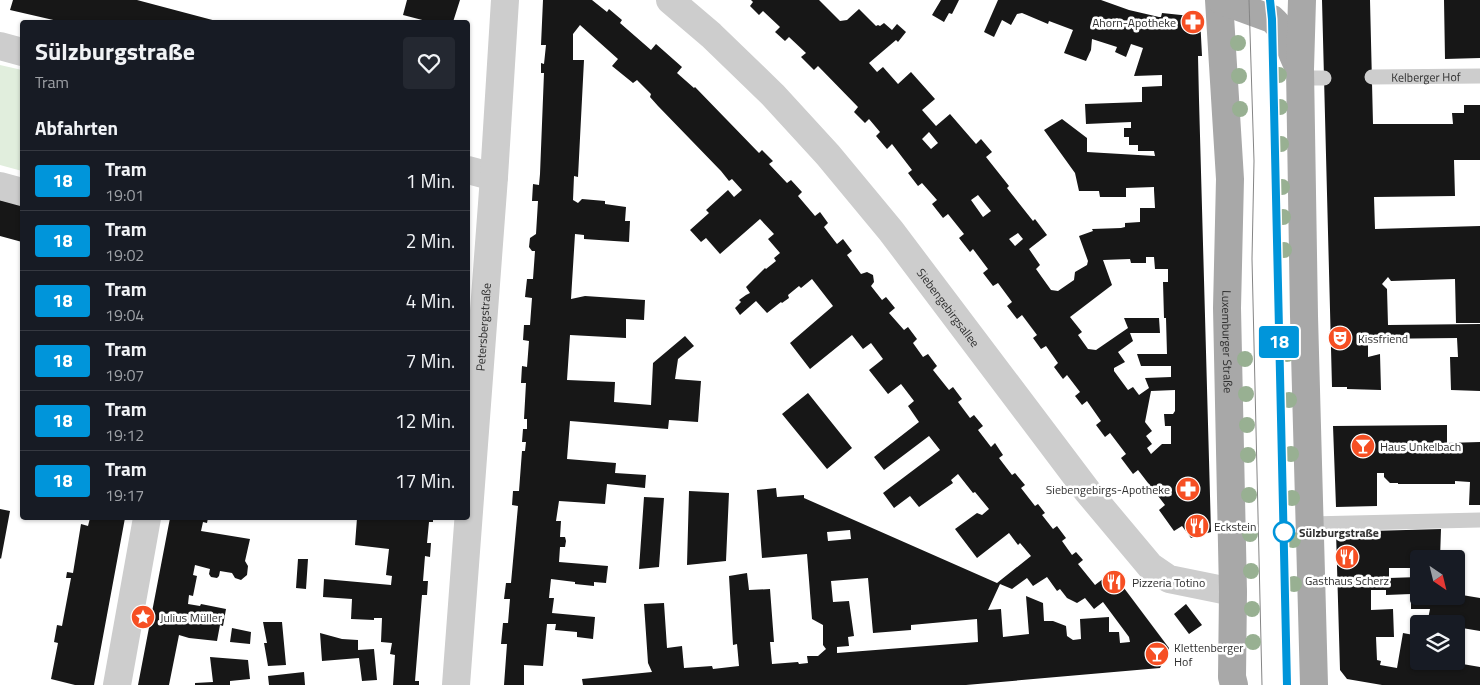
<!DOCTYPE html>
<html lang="de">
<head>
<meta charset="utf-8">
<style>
  body { margin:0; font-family:"Titillium Web",sans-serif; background:#242831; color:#f1f3f6; height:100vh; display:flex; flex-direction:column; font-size:19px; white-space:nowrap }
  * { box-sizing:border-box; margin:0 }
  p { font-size:16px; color:#9ea1a6 }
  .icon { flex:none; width:28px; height:28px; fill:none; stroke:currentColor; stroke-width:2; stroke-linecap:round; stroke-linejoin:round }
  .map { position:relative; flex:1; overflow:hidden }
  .sheet { position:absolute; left:20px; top:20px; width:450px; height:500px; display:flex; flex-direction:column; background:#171b24; border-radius:5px; box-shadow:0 1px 4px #0004 }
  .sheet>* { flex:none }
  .badge { padding:0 10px; border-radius:4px; font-size:18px; line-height:32px }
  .needle { width:32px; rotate:145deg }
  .fabs { position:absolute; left:1410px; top:550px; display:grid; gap:10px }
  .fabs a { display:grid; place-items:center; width:55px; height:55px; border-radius:5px; background:#171b24; box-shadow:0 1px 4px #0004; font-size:25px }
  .map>.badge { position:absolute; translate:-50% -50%; box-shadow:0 0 0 2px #fff }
  h2 { padding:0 15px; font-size:19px; line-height:45px }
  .round { display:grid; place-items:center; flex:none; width:52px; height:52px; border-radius:5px; background:#242831 }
  .headline { display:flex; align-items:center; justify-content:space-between; height:85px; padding:0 15px }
  h1 { font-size:24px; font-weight:700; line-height:38px }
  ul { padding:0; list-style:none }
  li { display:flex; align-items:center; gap:15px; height:60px; padding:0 15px; border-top:1px solid #363941 }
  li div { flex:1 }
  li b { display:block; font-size:19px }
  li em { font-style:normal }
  li .badge { min-width:55px; font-weight:700; text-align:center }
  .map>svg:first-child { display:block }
</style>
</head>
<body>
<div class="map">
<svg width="1480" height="685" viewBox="0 0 1480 685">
  <rect width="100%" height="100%" fill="#fff"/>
  <path fill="#e1eedd" d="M0 65 22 70V171L0 165Z"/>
  <path fill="#171717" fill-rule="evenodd" d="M13 0H137L220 22H62L10 10Z
    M407 0H460L453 22H430L403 15Z
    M543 0H592L607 12 609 9 622 20 620 23 651 50 656 44 682 67 677 73 694 88 695 87 759 153 762 150 773 161 769 164 787 183 791 180 802 192 798 196 815 216 820 212 828 223 824 227 837 244 843 239 852 251 847 255 861 274 867 272 873 275 874 282 871 286 882 300 886 297 895 308 889 313 904 330 908 327 917 339 913 343 923 357 928 354 937 366 933 370 949 390 953 387 962 399 958 402 970 418 974 415 983 426 978 430 991 447 995 443 1003 455 999 458 1012 475 1015 473 1025 485 1021 488 1035 506 1038 504 1045 513 1042 515 1053 529 1057 526 1066 538 1062 541 1072 555 1076 552 1083 560 1078 564 1095 585 1112 572 1169 648 1160 668 966 685H583L582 679 652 672 648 663 644 604 664 603 667 648 682 646 684 668 712 666 713 669 739 666 737 644 733 645 729 576 747 573 749 590 770 589 774 642H770L772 664 798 662 799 664 808 663 807 656H818L826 649 823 645V625L812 619 807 554 762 558 757 490 776 488 777 497 804 495V498L997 583 1031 556 1020 543 1018 545 1009 533 977 558 955 529 977 513 982 515 989 509 975 492 973 493 958 474 951 480 953 483 919 507 910 496 894 508 883 493 940 450 929 436 884 470 874 457 919 422 908 406 914 401 901 384 888 394 869 370 883 359 871 343 863 349 852 335 810 369 790 343 833 306 812 279 801 288 799 286 788 295 789 298 782 303 781 302 767 313 756 301 740 315 735 308 741 302 739 300 746 295 750 293 746 287 765 268 766 269 776 261 774 258 780 253 768 239 774 234 760 219 720 254 706 238 701 242 690 230 709 213 706 210 728 190 734 197 742 190 732 179 729 181 721 171 658 106 650 97 651 94 637 80 633 83 612 66 618 59 580 25 573 34V60H584L578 177 574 176 573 200 578 203 582 199 605 201V204L626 207 625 221H630L629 242 584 239V235L575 234 571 299 585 296 645 300 644 320 626 319V338L570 335 567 380 615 382 614 402 651 405 653 363 685 336 694 346 678 359 675 379 701 381 698 422 669 420 668 429 570 421 567 459 616 463 615 473 646 475 645 488 607 484 605 504 559 501 556 521H561L560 537H565L566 541 565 547H560L559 562 608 566 606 583 594 582V586L575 584V582L551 579 549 598H554L552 613 595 617 593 639 577 637V632L555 630 556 624H547L543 666 524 665V685H504L507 644H501L503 623H508L510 599H504L506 583H511L518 506 512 505 513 491H519L522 451H525L526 442H522L523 429H527V419H524L526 383H521L522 366 527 367 529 341 523 340 524 325H530L532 298 525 297 527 279H533L535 251H532L529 247 530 238 536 234 538 201H532L533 184 539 185 540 174 544 73H541V63L544 64 546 45H541ZM850 530 851 539 828 541 827 532ZM1047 577 1057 591 1060 589 1067 598 1077 603 1085 598 1094 609 1103 602 1129 637 1130 642 1120 643 1119 632H1109V617L1080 619 1081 639 1073 640 1067 636 1066 626 1053 621H1044L1043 603 1026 596 1029 634 1003 637 1001 609 988 610 1000 584 1012 589 1027 578 1033 586ZM868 578 873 633 911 630V625L977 619 978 642 837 653V647L849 646 848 637 854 636 849 601 833 602 831 581Z
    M751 0H819L840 21 847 20 859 9 876 26 878 25 880 26 884 23 892 30 897 24 906 32 898 42 896 40 869 63 877 72 883 67 898 84 911 72 935 99 922 110 936 126 950 114 976 144 981 139 992 152 986 157 1009 186 1007 188 1033 221 1035 219 1047 235 1029 249 1040 265 1036 269 1051 290 1058 291 1074 280 1075 272 1087 265 1088 261 1079 236 1093 231 1092 229 1121 228 1125 227V223L1140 222V208H1155L1154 190V187L1126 188V197H1100L1099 191H1079L1075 173 1044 130 1062 119 1087 138V152L1155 156 1154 151H1138V145H1129V137H1124V128H1131V122L1086 124 1085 104 1142 102V87L1162 86V75L1134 76 1143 48 1131 44 1126 57 1115 52 1117 47 1092 39 1091 50 1086 61 1064 53 1073 30 1049 21 1048 24 1022 13 1017 14 1011 25 1002 20 994 37 984 32 998 0H1101L1129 10 1159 17H1161L1162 13 1200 17 1202 56H1198L1199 100 1211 532 1191 538 1182 526 1174 531 1159 510 1165 505 1138 470 1133 474 1121 458 1126 454 1110 433 1105 437 1096 425 1101 421 1087 401 1082 405 1075 396 1080 392 1067 375 1063 379 1054 367 1058 363 1046 346 1041 349 1033 338 1037 335 1022 315 1017 319 1007 306 1012 302 998 283 993 286 983 273 988 269 973 249 970 252 959 238 964 234 948 214 943 218 932 204 937 200 922 183 918 186 908 173 912 170 892 144 887 149 876 136 880 132 869 119 865 123 854 112 858 107 818 66 814 70 801 57 806 53 789 37 785 41 775 32 780 27 763 11 759 15 750 6 753 2ZM929 132 938 143 931 149 922 139ZM978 195 991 211 983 217 971 200ZM1018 233 1023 239 1015 246 1009 239ZM1146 257H1154L1155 269H1168V282H1163L1164 318H1166L1167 354H1137L1141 366H1171V377L1145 378 1149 388 1139 395 1133 387 1128 390 1114 371V368L1125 362 1118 352 1133 341 1130 333H1160L1159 318H1124L1128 328 1096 350 1088 349 1078 335 1082 332 1070 317 1112 285 1103 260 1130 259 1131 263H1146ZM1175 390V411L1173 414H1164L1165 426H1171V444H1162L1151 454 1147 448 1152 444 1146 436 1152 431 1145 422 1151 391Z
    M941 0H959L952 14 949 13 944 22 932 15Z
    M1322 0H1370L1373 124H1453L1452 113H1464V105H1480V160H1454L1455 196 1374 197 1375 229 1480 226V323H1456L1455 279 1391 281 1388 277 1382 284 1387 289 1388 325 1480 324V391L1451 390 1450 357H1458L1457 338 1368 339V357L1380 354 1381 390 1347 389V387H1332Z
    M1444 0H1480V58L1445 59Z
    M0 200 22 205V242L0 236Z
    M808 393 852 448 827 469 782 414Z
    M1447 425V443L1480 442V505H1469L1470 482 1455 481V484H1398V483H1390L1384 477V473H1377V506L1336 507 1333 426Z
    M689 491 729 493 726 561 687 565Z
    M644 497 664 498 659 567 639 569Z
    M0 509 10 511 1 559 0 558Z
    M90 518H125L94 685H75L51 679 58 643 54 642 57 625 62 626 71 578H66L67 572 73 573 81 524 88 526Z
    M170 518H208L207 523 203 522 201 531 250 539 245 561 248 566 247 575 241 580 235 578 232 573 220 571 219 576 217 578 211 577 209 574 210 569 195 565 193 575 197 576 193 596 189 595 188 604 200 606 201 604 226 609 223 626 220 625 217 641 189 638 179 635 169 685H138Z
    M357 518H433V522H429L427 543H431L430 557 425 556 423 581H428L427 595H422L415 681H419V685H393L395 655 390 654 392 643 381 642 382 618H374V620L351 619 352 599 323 597 324 579 391 585 392 576 386 575 389 549 355 545Z
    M1441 529 1440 559H1419V568H1389V578L1419 577V596H1456V594L1480 598V631L1456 627V624H1427L1430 609H1411V594L1386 595V590H1371V610L1393 609 1394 637H1376L1377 660 1381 661 1380 665 1397 668 1403 633 1419 636 1416 650H1419V661H1445L1480 667V685H1382L1347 679 1340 670 1336 532Z
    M298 559H308L306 589 296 588Z
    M1186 604 1202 625 1189 634 1174 614Z
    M263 622H282L286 665 268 666 264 643H267Z
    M232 628 251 632 250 644 230 642Z
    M320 633 342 639 358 640V650L374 649 377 680 362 681 359 658 322 661Z
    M210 657 248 660 250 679 230 681V685H195V683L213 682Z
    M304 672 305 685H269L268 676Z"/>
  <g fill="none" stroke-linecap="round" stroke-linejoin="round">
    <g stroke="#cdcdcd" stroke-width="15">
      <path id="s1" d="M1372 77 1480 76"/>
      <path d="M1300 78H1324"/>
      <path d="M1310 524 1480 520"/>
    </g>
    <g stroke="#cdcdcd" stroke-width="28">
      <path id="s2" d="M670 0 711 35 773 95 828 155 891 231 1088 492 1150 566 1169 579 1233 592"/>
      <path d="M0 46 22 52"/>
      <path d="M468 170 494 177"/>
      <path d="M0 186 22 192"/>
      <path d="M117 685 147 518"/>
      <path id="s3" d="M456 685 494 177 505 0"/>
    </g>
    <g stroke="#a8a8a8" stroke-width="28">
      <path id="s4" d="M1219 0 1230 179 1227 308 1233 592 1232 677 1234 685"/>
      <path d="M1220 0 1272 19C1287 32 1289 49 1298 66"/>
      <path d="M1302 0 1300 69 1304 316 1314 685"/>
    </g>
    <path stroke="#858585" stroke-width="1" d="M1249 0 1254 161 1252 259 1262 685
      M1270 0 1272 19 1287 685"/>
  </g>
  <g fill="#98b092">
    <circle cx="1238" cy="43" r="8"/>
    <circle cx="1279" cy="75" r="8"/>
    <circle cx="1239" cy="76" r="8"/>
    <circle cx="1280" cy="107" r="8"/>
    <circle cx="1240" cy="109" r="8"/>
    <circle cx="1281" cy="144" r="8"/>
    <circle cx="1282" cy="187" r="8"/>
    <circle cx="1283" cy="217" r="8"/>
    <circle cx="1284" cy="250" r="8"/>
    <circle cx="1287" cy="354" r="8"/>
    <circle cx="1245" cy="359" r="8"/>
    <circle cx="1246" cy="394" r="8"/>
    <circle cx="1289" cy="400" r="8"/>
    <circle cx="1247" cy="425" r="8"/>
    <circle cx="1291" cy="454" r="8"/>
    <circle cx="1248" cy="455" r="8"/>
    <circle cx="1249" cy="495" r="8"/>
    <circle cx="1292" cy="498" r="8"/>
    <circle cx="1250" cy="534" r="8"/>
    <circle cx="1293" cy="540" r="8"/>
    <circle cx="1251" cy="571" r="8"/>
    <circle cx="1294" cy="584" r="8"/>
    <circle cx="1252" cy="609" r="8"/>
    <circle cx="1253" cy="642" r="8"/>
  </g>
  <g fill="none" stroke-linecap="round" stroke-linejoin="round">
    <g stroke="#fff" stroke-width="11">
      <path id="line" d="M1270 0 1272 19 1287 685"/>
    </g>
    <use href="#line" stroke="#0095da" stroke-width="8"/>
  </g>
  <defs>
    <g id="pharmacy-disc" transform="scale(1.25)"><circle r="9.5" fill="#f64f23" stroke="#fff"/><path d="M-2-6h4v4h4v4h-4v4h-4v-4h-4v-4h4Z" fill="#fff"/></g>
    <g id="theatre-disc" transform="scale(1.25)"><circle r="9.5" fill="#f64f23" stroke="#fff"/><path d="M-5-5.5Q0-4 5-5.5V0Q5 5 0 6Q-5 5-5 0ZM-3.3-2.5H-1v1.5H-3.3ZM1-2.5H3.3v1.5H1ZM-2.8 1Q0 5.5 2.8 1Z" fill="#fff"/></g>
    <g id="bar-disc" transform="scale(1.25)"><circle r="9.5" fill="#f64f23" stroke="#fff"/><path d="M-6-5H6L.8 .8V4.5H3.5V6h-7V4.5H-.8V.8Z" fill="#fff"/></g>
    <g id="restaurant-disc" transform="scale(1.25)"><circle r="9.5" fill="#f64f23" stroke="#fff"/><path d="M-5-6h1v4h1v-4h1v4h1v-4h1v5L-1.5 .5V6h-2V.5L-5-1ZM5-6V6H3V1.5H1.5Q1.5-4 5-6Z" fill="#fff"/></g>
    <g id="sight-disc" transform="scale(1.25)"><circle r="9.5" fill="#f64f23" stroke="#fff"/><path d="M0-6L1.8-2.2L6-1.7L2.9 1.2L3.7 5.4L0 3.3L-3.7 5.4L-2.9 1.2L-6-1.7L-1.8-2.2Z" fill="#fff"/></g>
  </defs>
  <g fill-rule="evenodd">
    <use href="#pharmacy-disc" x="1193" y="22"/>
    <use href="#theatre-disc" x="1340" y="338"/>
    <use href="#bar-disc" x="1363" y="446"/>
    <use href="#pharmacy-disc" x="1188" y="489"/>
    <use href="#restaurant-disc" x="1197" y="526"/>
    <use href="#restaurant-disc" x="1347" y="557"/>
    <use href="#restaurant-disc" x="1114" y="582"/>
    <use href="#sight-disc" x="143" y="617"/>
    <use href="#bar-disc" x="1157" y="654"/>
  </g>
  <circle fill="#fff" stroke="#0095da" stroke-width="2.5" cx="1284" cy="532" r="10"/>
  <g text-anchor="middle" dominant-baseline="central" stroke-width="5" stroke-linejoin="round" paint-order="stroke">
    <g font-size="12" fill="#303030" stroke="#fff" text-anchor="start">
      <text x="1176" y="22" text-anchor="end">Ahorn-Apotheke</text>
      <text x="1358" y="338">Kissfriend</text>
      <text x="1380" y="446">Haus Unkelbach</text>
      <text x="1170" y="489" text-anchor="end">Siebengebirgs-Apotheke</text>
      <text x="1214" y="526">Eckstein</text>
      <text x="1347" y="580" text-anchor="middle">Gasthaus Scherz</text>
      <text x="1132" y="582">Pizzeria Totino</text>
      <text x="160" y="617">Julius Müller</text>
      <text x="1174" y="647">Klettenberger<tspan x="1174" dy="14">Hof</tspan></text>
    </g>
    <g font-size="12" fill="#303030" stroke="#fff">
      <text stroke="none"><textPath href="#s1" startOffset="54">Kelberger Hof</textPath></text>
      <text stroke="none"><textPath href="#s2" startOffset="416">Siebengebirgsallee</textPath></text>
      <text stroke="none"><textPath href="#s3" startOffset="359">Petersbergstraße</textPath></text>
      <text stroke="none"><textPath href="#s4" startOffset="342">Luxemburger Straße</textPath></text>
    </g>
    <g font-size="12" font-weight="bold" fill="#303030" stroke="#fff" text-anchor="start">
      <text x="1299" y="532">Sülzburgstraße</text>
    </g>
  </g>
</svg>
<div class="fabs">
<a><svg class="needle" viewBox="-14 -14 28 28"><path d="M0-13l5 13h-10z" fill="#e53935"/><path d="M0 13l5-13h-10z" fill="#9ea1a6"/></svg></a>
<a><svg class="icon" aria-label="layers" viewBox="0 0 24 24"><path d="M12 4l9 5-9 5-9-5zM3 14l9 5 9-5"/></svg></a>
</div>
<b class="badge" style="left:1279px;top:342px;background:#0095da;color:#fff">18</b>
<section class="sheet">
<div class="headline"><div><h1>Sülzburgstraße</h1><p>Tram</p></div><a class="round"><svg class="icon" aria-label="heart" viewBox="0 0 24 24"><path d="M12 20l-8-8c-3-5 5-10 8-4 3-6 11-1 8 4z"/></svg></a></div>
<h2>Abfahrten</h2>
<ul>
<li><span class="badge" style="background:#0095da;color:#fff">18</span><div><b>Tram</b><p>19:01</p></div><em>1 Min.</em></li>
<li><span class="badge" style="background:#0095da;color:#fff">18</span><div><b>Tram</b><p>19:02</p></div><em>2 Min.</em></li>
<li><span class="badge" style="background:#0095da;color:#fff">18</span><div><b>Tram</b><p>19:04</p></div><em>4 Min.</em></li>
<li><span class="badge" style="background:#0095da;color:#fff">18</span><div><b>Tram</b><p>19:07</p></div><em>7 Min.</em></li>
<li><span class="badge" style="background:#0095da;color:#fff">18</span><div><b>Tram</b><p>19:12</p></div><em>12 Min.</em></li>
<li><span class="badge" style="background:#0095da;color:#fff">18</span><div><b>Tram</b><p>19:17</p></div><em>17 Min.</em></li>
</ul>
</section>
</div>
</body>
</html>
